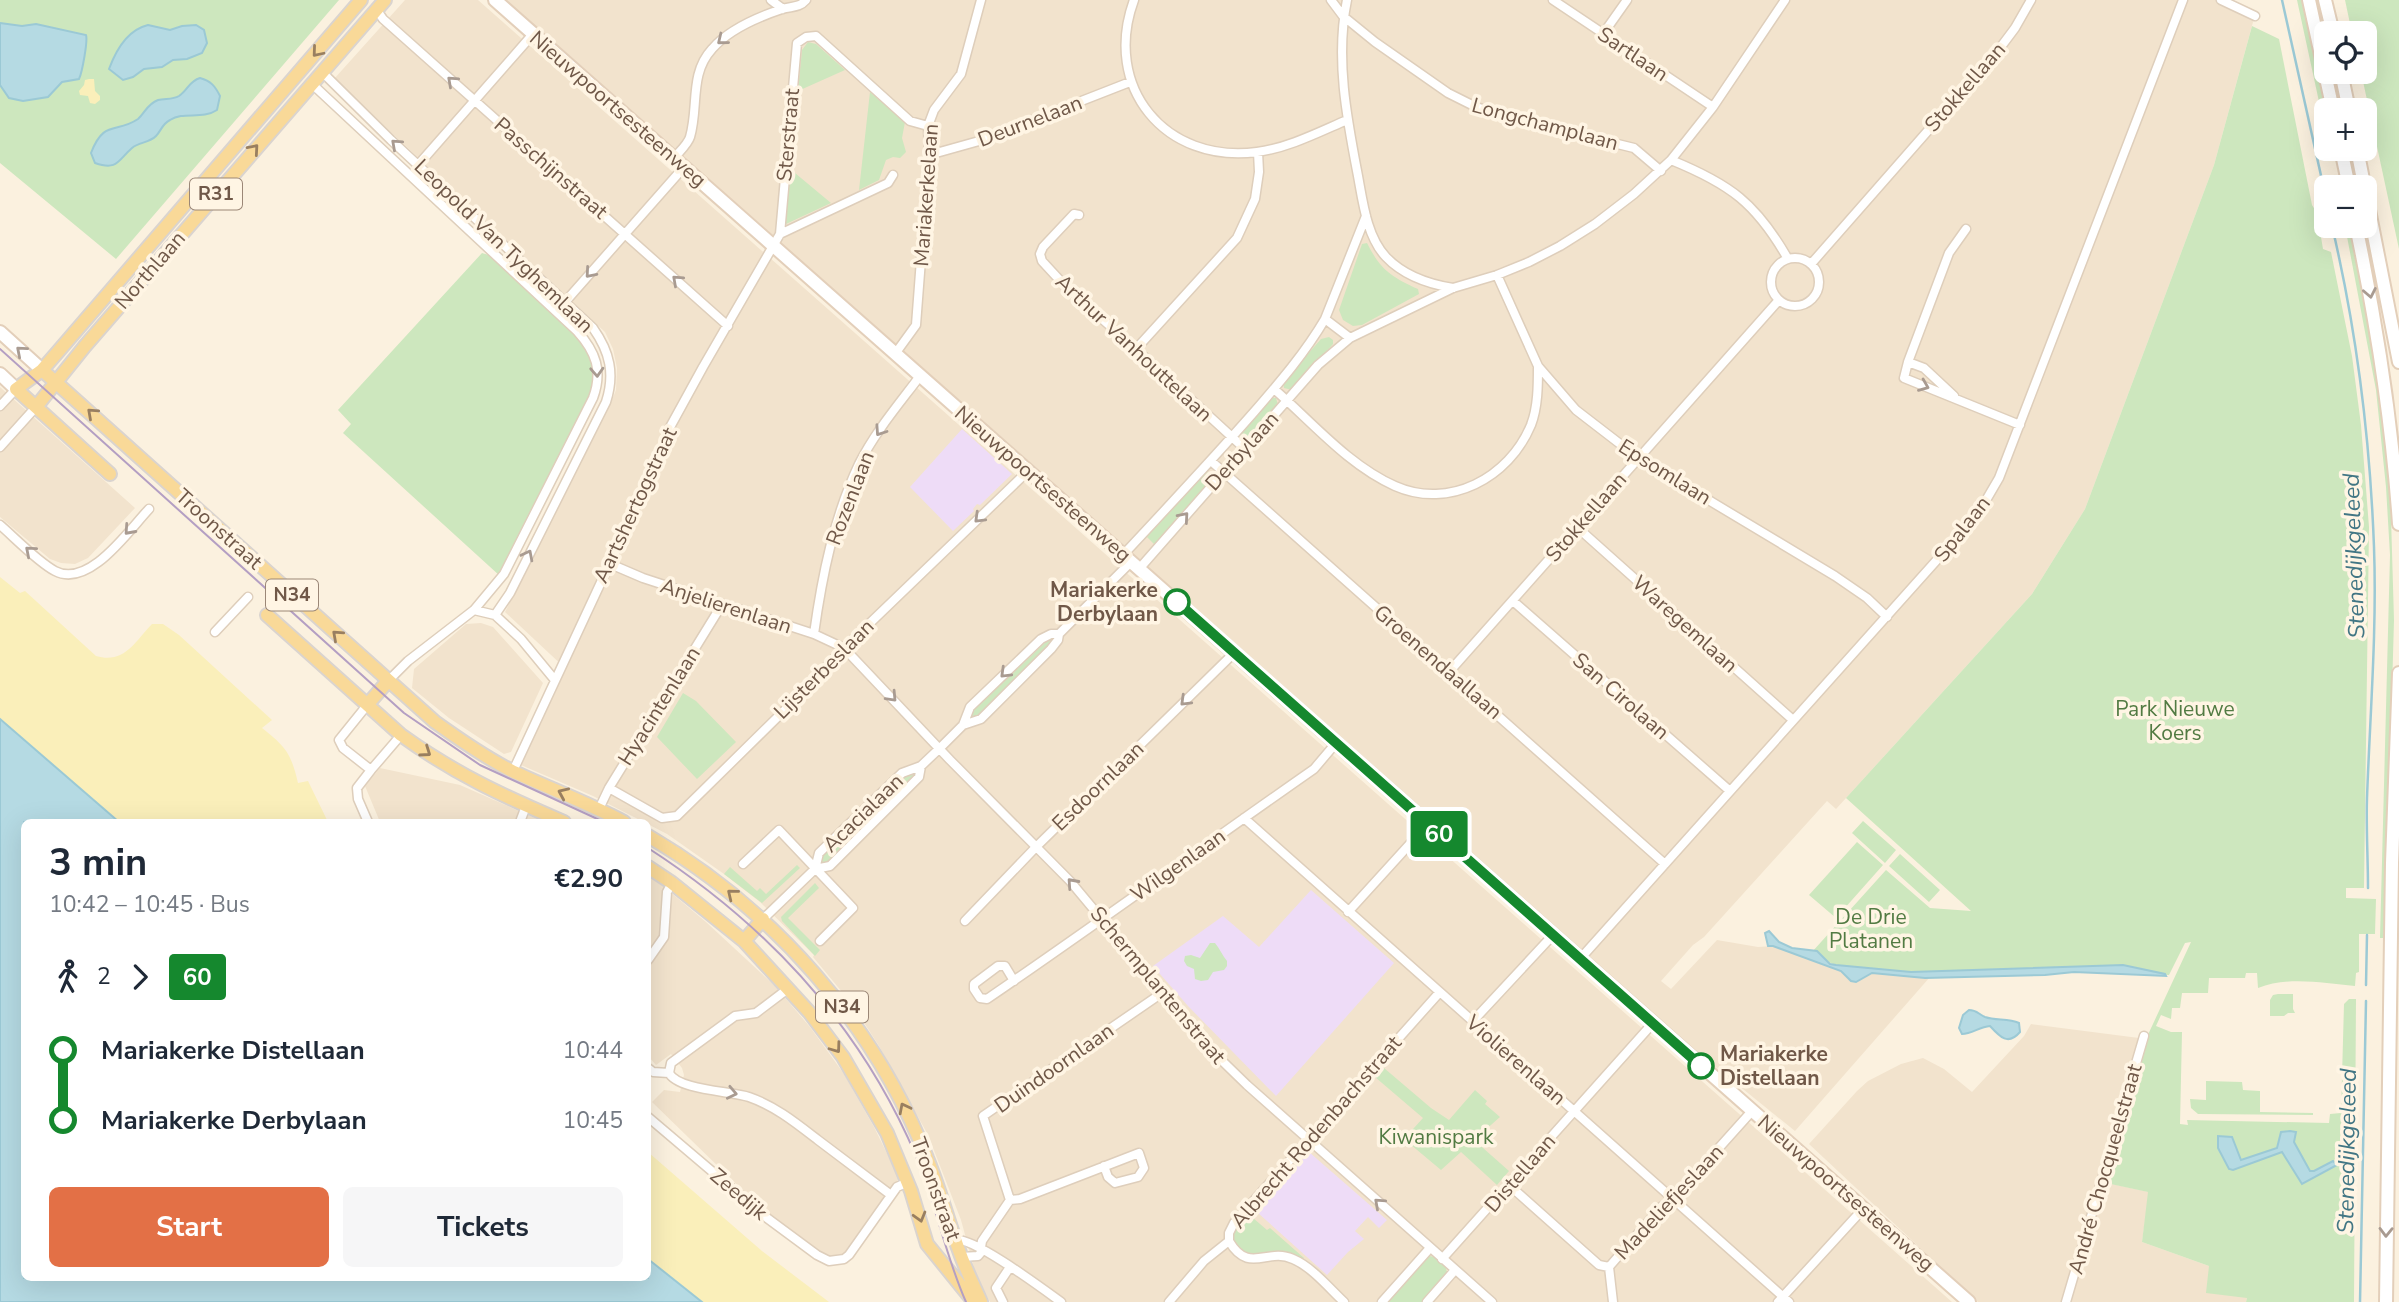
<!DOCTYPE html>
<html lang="en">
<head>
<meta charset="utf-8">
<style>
  body { margin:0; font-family:"Nunito Sans",sans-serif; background:#f6f6f7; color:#1f2937; height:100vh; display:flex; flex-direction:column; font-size:26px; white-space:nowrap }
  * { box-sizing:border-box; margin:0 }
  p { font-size:23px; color:#747a83 }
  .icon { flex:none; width:38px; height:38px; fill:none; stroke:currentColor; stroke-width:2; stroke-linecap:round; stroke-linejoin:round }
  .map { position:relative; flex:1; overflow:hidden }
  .side { position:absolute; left:21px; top:819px; width:630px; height:462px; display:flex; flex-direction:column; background:#fff; border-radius:10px; box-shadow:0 7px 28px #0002 }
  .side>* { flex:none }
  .badge { padding:0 14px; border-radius:5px; font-size:24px; line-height:46px }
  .fabs { position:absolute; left:2314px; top:21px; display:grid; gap:14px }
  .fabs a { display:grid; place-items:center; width:63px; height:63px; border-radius:10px; background:#fff; box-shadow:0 7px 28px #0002; font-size:35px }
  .map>.badge { position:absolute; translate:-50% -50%; box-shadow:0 0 0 4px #fff }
  .legs { display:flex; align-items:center; gap:10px; height:77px; padding:0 28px; font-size:23px }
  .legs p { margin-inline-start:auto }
  .summary { display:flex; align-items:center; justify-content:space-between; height:119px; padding:0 28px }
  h1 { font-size:38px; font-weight:700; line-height:52px }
  .action { display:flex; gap:14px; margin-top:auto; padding:14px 28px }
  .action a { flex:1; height:80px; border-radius:10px; background:#e37046; color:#fff; font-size:28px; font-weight:700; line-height:80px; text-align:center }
  .action a+a { background:#f6f6f7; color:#1f2937 }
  ul { padding:0 28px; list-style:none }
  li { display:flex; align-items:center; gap:24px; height:70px; font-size:26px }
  li i { display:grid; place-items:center; width:10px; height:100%; margin:0 9px; background:currentColor }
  li i::after { content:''; width:18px; height:18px; margin:-9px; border:5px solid; border-radius:50%; background:#fff }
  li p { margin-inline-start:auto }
  li:first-child i { background:linear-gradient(#0000 50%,currentColor 0) }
  li:last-child i { background:linear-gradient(currentColor 50%,#0000 0) }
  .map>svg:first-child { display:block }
</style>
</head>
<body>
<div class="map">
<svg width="2399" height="1302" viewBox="0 0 2399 1302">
  <rect width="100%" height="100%" fill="#fbf1df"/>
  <path fill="#f2e3cd" d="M405 0H478L1952 1302H990L976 1275 961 1220 928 1135 879 1046 852 1004 813 957 814 955 760 902 724 874 667 834 593 796 521 765 566 669 505 612 608 410 616 390 617 368 613 349 605 332 334 79Z
    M501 0H2233L2256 11 2214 165 2085 509 2032 594 1836 809 1827 801 1704 937 1693 945 1661 981 1671 989 1717 940 1758 947 1773 946 1841 971 1856 982 1872 973 1930 977 1795 1131 1686 1043 1222 639Z
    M0 387 135 508 88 558 75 564 61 563 50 559 0 517Z
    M481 623 493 627 543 683 511 752 504 754 449 718 412 688 414 669 466 624Z
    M380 768 460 785 544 822H380L365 786Z
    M648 875 657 881 706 922 774 985 810 1027 844 1074 874 1127 899 1178 844 1254 840 1256 833 1257 821 1254 766 1213 652 1102 664 1090 680 1092 684 1075 682 1068 671 1054 656 1065 648 1056Z
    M2031 1024 2139 1038 2098 1181 2149 1192 2142 1242 2209 1266 2247 1298 2246 1302H1978L1809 1144 1857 1091 1868 1081 1901 1064 1923 1058 1944 1069 1972 1092 2024 1036Z"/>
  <path fill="#eedcf7" d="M962 429 1012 474 980 505 977 504 973 509 974 511 953 531 910 487Z
    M1311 890 1394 963 1276 1096 1188 1006 1153 966 1223 916 1259 947Z
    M1309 1152 1387 1220 1379 1228 1368 1217 1355 1231 1364 1239 1348 1252 1327 1275 1257 1212Z"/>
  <path fill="#cde7be" d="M0 0H339L116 259 0 163Z
    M2297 0H2302L2305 13 2326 112V134Z
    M2345 0H2399V249L2361 72H2364V33H2352Z
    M2252 26 2279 39 2312 205 2317 213 2323 249 2331 252 2352 356 2361 425 2369 527 2364 888H2346V898L2376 899 2375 934H2359V972L2356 973 2355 986C2323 983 2288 976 2258 988L2257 973H2246L2245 978H2209L2208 993H2182L2180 1008H2172L2171 1019 2161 1015 2156 1026 2171 1032H2182L2180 1124 2188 1125 2187 1120 2329 1123 2330 1114 2341 1113 2344 1004 2349 999H2356L2354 1302H2246L2247 1298 2206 1293 2209 1266 2142 1242 2148 1192 2106 1183 2146 1039 2191 942 2185 943 2169 975 2030 968 1911 972 1836 965C1826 962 1822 955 1812 952L1886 870 1930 908 1971 911 1846 798 2032 594 2085 509 2214 165Z
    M808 42 816 44 845 70 798 91 802 50Z
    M870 92 905 122 902 138 906 152 900 158 893 157 886 160 879 180 859 190Z
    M789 168 831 203 786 224 784 223Z
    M2345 226H2350L2373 340 2383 406 2390 483 2394 620 2385 938H2380L2390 555 2386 487 2376 390Z
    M1367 243C1380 269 1391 277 1418 289L1419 294 1362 325 1353 326 1343 320 1339 310 1362 244Z
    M482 253 492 256 580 338C595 357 597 372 591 396L500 576 343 433 351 424 338 410Z
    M1329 337 1333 340V344L1292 390 1284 388 1283 382 1321 339Z
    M1270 398H1276L1278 405 1248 438H1240L1239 433Z
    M1208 472 1211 474 1212 480 1155 545 1146 536 1191 486Z
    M1050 638 1053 639V643L978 717 970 720 972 712Z
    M683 693 696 701 736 742 697 779 657 737Z
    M914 773 911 782 831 860 819 865 823 855 903 777Z
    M1863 821 1896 850 1885 863 1852 833Z
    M1857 842 1883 865 1836 918 1809 895Z
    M1900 854 1940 890 1929 902 1889 866Z
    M797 865 800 868 762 903 724 874 730 867 757 891 760 888 766 894Z
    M815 883 819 888 788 918 820 950 815 956 782 921 781 917Z
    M1210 943H1215C1220 949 1222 955 1227 961V966L1224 970 1213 972 1208 980 1201 981 1195 979 1194 969 1187 966 1184 961 1185 956 1191 955 1200 958Z
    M2278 994H2293V1009L2295 1013H2288L2284 1016H2270V1000L2273 995Z
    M1384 1068 1431 1108 1449 1120 1475 1090 1487 1101 1485 1104 1500 1117 1474 1140 1509 1171 1497 1185 1461 1152 1441 1170 1404 1139 1423 1118 1375 1077Z
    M2206 1081 2242 1082 2243 1090 2260 1091V1112L2313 1113V1115L2198 1114 2191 1108 2190 1099 2206 1100Z
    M1246 1212 1267 1230 1270 1228 1304 1258 1301 1261C1269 1258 1206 1261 1246 1212Z
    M1429 1256C1438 1257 1447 1264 1447 1274L1424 1302H1386Z"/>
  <path fill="#faefba" d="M89 79H94L95 91 100 96V100L95 104 90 103 88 96 80 95 79 91 84 85 85 80Z
    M0 577 20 593 25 591 96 656C124 664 134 643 152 624H163L179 635 272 720 262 728C286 747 291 753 298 783L308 781 328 822H119L0 719Z
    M648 1152 762 1251 829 1302H702L648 1259Z"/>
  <path fill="#b5dae3" stroke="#9bc9d5" stroke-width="2" d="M0 23 22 26 36 24 86 35C88 41 82 73 79 79L62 82 48 97 23 101 9 98 0 85Z
    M148 25 170 30 182 26 196 25 204 30 207 43 202 53 187 59 173 60 162 67 144 69 133 77 123 80 109 69C116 50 127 30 148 25Z
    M200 78C211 81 215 86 220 96L217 110C202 120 184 111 170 120 162 124 161 131 156 136 149 143 139 142 132 148 118 160 118 171 95 163L91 153C104 119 116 134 138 119 145 113 147 104 158 100 165 98 172 100 179 96 188 90 189 81 200 78Z
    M0 719 119 822H24V1278H648V1259L702 1302H0Z
    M1769 931 1779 942 1792 948 1817 951 1830 964 1836 965 1911 972 2123 965 2165 974 2166 976 2074 972 2045 975 1925 978 1872 973 1856 982 1851 981 1841 971 1773 946H1768L1765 933Z
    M1969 1010C1977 1010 1978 1014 1985 1017 1996 1021 2008 1018 2019 1023L2020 1032C2008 1046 2000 1037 1990 1026 1979 1027 1972 1034 1962 1034L1959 1028 1963 1015Z
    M2290 1131 2296 1132 2294 1142 2310 1171H2314L2333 1161 2337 1165 2302 1184 2282 1152 2233 1170 2229 1169 2218 1148V1136L2232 1137 2241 1160 2277 1148 2281 1132Z"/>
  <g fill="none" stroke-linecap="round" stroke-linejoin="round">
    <path stroke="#9bc9d5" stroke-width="2.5" d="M2282 0 2326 198
      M2332 226C2357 332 2370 439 2374 547 2377 631 2370 714 2367 798 2366 828 2368 858 2368 888
      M2366 985 2367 935
      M2360 1302 2366 1001"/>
    <g stroke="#decebb" stroke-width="11">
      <path id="street" d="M771 0 783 9
        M1134 0C1102 87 1165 164 1257 152 1288 148 1319 132 1347 120
        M1331 0 1343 16 1375 42 1448 93 1476 107 1515 119 1634 148 1661 171
        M1347 0C1335 58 1347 119 1358 176 1363 203 1367 237 1386 257 1404 276 1428 284 1453 288
        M1553 0 1713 107
        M2221 0 2255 16
        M376 9 383 19 728 326
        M1603 34 1627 0
        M322 72 391 140 593 328C610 352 615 374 606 402L510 593 495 615
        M311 83 577 331C596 352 603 371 593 398L504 574 474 610
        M929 155 979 141 1130 82
        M674 158C679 152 688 144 690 137 699 107 689 74 712 49 729 29 758 17 782 9 792 6 799 8 806 0
        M1671 160C1730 184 1756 203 1788 259
        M419 164 533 34
        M1079 215 1074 214 1043 247 1040 254 1042 261 1066 287 1136 349 1244 448
        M1366 216 1325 319 1350 338 1453 288 1497 275 1529 262 1560 246 1595 224 1634 194 1671 160 1713 107 1785 0
        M1966 229 1949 253 1908 362 1904 378 2020 425
        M780 234 888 183 893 175
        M1771 282a24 24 0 1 1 48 0a24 24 0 1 1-48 0Z
        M1811 264 1997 52 2015 28 2031 0
        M1497 275 1538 366 1576 410 1637 457 1835 576 1867 598 1887 617
        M565 302 684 167
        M1136 349 1237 238 1255 199 1259 172 1258 152
        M895 354 916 325 929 155 928 126 934 110 961 74 981 0
        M1908 362 1924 368 1954 396
        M1274 389C1312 422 1348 465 1395 486 1449 510 1509 478 1531 425 1538 407 1538 385 1538 366
        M0 406 16 389
        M0 447 36 407
        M1211 461 1665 864
        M0 525C15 538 38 562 55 571 89 589 129 530 149 509
        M1578 528 1793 720
        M1123 555C1167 508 1211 461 1254 412 1280 382 1305 353 1325 319
        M608 563 643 578 814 634 844 648 950 760 1070 881 1212 1051 1247 1085 1492 1302
        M1139 569 1318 365 1350 338
        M1513 601 1730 791
        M215 632 248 597
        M814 634C822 576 834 517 859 464 875 432 899 404 920 376
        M1449 672 1779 300
        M388 681 408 661 474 610 495 615 521 639 554 679
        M368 704 339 740 343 748 371 770 357 788 358 799 368 822
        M963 725 981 719 1051 649 1058 640 1059 634 1131 562
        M371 770 401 735
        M513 771 664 447 669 429 703 367 780 234 797 43 806 37 816 36 910 121 928 126
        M609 788 662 818 677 816 797 698 844 648 1028 471
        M599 809 609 788 718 611 720 604
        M1244 818 1789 1302
        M520 822 526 806
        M743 864 779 830 853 908 820 941
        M815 869 819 853 902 773 921 766 940 748 963 725 970 707 1041 639 1051 634H1059
        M1348 912 1428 824
        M763 919 815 869 830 866 919 777 921 766
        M965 921 1037 846 1234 653
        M1580 959 1978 514 1999 478 2183 0
        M648 960 664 937 667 892 672 883
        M1014 981 1005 966H998L974 984V989L980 998 987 999C1097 924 1205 845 1314 769L1336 743
        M1473 1021 1553 935
        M648 1068 653 1072 669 1073C678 1090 730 1091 749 1097 775 1106 796 1123 818 1140 842 1158 866 1176 891 1195
        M669 1073 671 1063 735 1016 756 1013 789 988
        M648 1117 767 1218 817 1255 829 1261 844 1259 849 1255 897 1187 908 1182
        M1509 1185 1599 1265 1609 1267
        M1010 1200 983 1116 1162 993
        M955 1240C972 1236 1043 1289 1061 1302
        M1229 1241C1249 1275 1267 1247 1293 1259 1312 1267 1329 1288 1344 1302
        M981 1247 982 1241 1010 1200 1020 1199 1139 1153 1144 1168 1138 1177 1115 1183 1108 1177 1104 1166
        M961 1257 978 1256 983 1250
        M1442 1259 1653 1023
        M1003 1302 996 1288 1010 1267
        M1169 1302 1204 1261 1229 1241V1233L1234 1223 1439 993
        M1382 1302 1430 1248
        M1427 1302 1455 1270
        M1613 1302 1609 1267 1661 1207 1673 1199 1752 1111
        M1778 1302 1863 1209
        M2066 1302 2144 1036"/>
    </g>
    <g stroke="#e3cfba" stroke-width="16">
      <path id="secondary" d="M495 0 1969 1302
        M2309 0 2333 110
        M2325 0 2333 33
        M2341 72 2349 110
        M2341 149 2349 187
        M2357 149 2399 362
        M2356 226C2377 325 2392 423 2399 524
        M0 332 42 370
        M0 374 16 389
        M2386 1302 2392 863 2399 673"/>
    </g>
    <g stroke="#dad4cf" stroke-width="16">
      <path id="primary" d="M42 370 435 722C460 740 486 758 514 772 551 789 588 803 624 822
        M36 407 85 346 385 0
        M110 474 16 389 42 370 56 354 361 0
        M267 615 401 735C455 774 503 796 564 822
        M368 704 388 681
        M648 836C773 909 874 1023 927 1158 940 1189 948 1222 960 1253 966 1270 974 1286 981 1302
        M648 867 672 883 744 941 809 1012 843 1057 887 1133 911 1191 927 1244 974 1302
        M744 941 763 919"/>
    </g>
    <use href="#street" stroke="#fff" stroke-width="8"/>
    <use href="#secondary" stroke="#fff" stroke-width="12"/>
    <use href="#primary" stroke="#f9d998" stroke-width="12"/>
    <path stroke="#b49fc3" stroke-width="2" d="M0 349 404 713 480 765 604 822
      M648 848C767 925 860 1024 916 1156 936 1204 945 1255 966 1302"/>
  </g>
  <defs><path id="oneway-chevron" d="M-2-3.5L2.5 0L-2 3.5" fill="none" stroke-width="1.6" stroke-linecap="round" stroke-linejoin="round" transform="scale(1.75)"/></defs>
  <g stroke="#a99b91">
    <use href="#oneway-chevron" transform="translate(722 40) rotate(141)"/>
    <use href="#oneway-chevron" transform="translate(452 81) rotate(-138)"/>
    <use href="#oneway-chevron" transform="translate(396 144) rotate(-138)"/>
    <use href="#oneway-chevron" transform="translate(590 273) rotate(131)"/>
    <use href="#oneway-chevron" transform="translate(677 280) rotate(-138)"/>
    <use href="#oneway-chevron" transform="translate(2370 293) rotate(79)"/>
    <use href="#oneway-chevron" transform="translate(21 351) rotate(-139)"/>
    <use href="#oneway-chevron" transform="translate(597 372) rotate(87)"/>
    <use href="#oneway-chevron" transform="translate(1924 386) rotate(22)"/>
    <use href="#oneway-chevron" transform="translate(880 431) rotate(124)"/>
    <use href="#oneway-chevron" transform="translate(1184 517) rotate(-49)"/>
    <use href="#oneway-chevron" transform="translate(979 518) rotate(136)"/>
    <use href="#oneway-chevron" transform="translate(129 530) rotate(132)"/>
    <use href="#oneway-chevron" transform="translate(30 551) rotate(-139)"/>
    <use href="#oneway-chevron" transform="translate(528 555) rotate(-63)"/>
    <use href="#oneway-chevron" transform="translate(1005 673) rotate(136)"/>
    <use href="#oneway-chevron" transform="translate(892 697) rotate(47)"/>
    <use href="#oneway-chevron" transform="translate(1185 701) rotate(136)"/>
    <use href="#oneway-chevron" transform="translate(1072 883) rotate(-132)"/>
    <use href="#oneway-chevron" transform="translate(732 1093) rotate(12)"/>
    <use href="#oneway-chevron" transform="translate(1379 1203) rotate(-138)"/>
    <use href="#oneway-chevron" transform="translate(2386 1232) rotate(91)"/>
  </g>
  <g stroke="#997f60">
    <use href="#oneway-chevron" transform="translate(317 52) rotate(130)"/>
    <use href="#oneway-chevron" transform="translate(254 149) rotate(-49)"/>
    <use href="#oneway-chevron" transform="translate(92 413) rotate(-138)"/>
    <use href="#oneway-chevron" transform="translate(337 635) rotate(-138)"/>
    <use href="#oneway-chevron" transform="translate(426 752) rotate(35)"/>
    <use href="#oneway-chevron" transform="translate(563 793) rotate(-156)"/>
    <use href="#oneway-chevron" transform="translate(732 894) rotate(-141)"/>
    <use href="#oneway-chevron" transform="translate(836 1048) rotate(54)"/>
    <use href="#oneway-chevron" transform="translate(904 1108) rotate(-117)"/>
    <use href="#oneway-chevron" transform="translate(920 1217) rotate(74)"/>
  </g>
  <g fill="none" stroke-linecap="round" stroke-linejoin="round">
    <g stroke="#fff" stroke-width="16">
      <path id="line-1" d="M1177 602 1701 1066"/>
    </g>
    <use href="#line-1" stroke="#15882e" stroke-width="10"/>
  </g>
  <g fill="#fff" stroke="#15882e" stroke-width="3.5">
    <circle cx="1177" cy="602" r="12"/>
    <circle cx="1701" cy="1066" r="12"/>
  </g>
  <g text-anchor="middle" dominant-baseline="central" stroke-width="7" stroke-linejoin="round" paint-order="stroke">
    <g fill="#fff5e4" stroke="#9b8777" stroke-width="2">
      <rect x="190" y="178.5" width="52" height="31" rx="5"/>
      <rect x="266" y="579.5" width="52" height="31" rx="5"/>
      <rect x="816" y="991.5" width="52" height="31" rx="5"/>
    </g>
    <g font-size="19" font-weight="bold" fill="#705848">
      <text x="216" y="194">R31</text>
      <text x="292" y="595">N34</text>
      <text x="842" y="1007">N34</text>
    </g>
    <g font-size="21" fill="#705848" stroke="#fff5e4">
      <text transform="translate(1633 54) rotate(34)">Sartlaan</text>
      <text transform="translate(1965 87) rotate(-49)">Stokkellaan</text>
      <text transform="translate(618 109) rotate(41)">Nieuwpoortsesteenweg</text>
      <text transform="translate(1030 121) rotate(-21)">Deurnelaan</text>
      <text transform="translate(1545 124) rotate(15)">Longchamplaan</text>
      <text transform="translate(788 135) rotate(-85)">Sterstraat</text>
      <text transform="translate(551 168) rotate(41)">Passchijnstraat</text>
      <text transform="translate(926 195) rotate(-86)">Mariakerkelaan</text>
      <text transform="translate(504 246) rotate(44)">Leopold Van Tyghemlaan</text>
      <text transform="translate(150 270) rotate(-49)">Northlaan</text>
      <text transform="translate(1134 348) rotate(43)">Arthur Vanhouttelaan</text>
      <text transform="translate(1242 451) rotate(-48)">Derbylaan</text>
      <text transform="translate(1665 472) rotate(32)">Epsomlaan</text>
      <text transform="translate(1043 484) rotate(41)">Nieuwpoortsesteenweg</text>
      <text transform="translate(850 498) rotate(-69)">Rozenlaan</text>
      <text transform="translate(635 505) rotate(-65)">Aartshertogstraat</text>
      <text transform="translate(1586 517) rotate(-49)">Stokkellaan</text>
      <text transform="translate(219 529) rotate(42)">Troonstraat</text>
      <text transform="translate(1962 529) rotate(-52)">Spalaan</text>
      <text transform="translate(726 606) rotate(18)">Anjelierenlaan</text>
      <text transform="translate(1685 624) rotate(42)">Waregemlaan</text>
      <text transform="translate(1438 662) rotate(41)">Groenendaallaan</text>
      <text transform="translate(824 669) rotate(-45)">Lijsterbeslaan</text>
      <text transform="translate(1621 696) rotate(41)">San Cirolaan</text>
      <text transform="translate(659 706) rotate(-58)">Hyacintenlaan</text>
      <text transform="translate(1098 786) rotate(-44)">Esdoornlaan</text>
      <text transform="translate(863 813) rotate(-44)">Acacialaan</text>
      <text transform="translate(1178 865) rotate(-35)">Wilgenlaan</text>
      <text transform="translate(1158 985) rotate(50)">Schermplantenstraat</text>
      <text transform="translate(1516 1060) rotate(41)">Violierenlaan</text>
      <text transform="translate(1054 1068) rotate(-35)">Duindoornlaan</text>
      <text transform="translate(1316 1132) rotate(-49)">Albrecht Rodenbachstraat</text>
      <text transform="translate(2105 1169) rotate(-74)">André Chocqueelstraat</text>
      <text transform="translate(1520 1173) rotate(-49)">Distellaan</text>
      <text transform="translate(936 1189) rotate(70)">Troonstraat</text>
      <text transform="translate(1846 1193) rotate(41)">Nieuwpoortsesteenweg</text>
      <text transform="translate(739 1194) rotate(40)">Zeedijk</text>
      <text transform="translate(1669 1202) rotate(-47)">Madeliefjeslaan</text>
    </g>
    <g font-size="21" font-weight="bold" fill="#705848" stroke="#fff5e4" text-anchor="end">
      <text x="1158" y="590">Mariakerke<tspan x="1158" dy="24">Derbylaan</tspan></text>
      <text x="1720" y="1054" text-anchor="start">Mariakerke<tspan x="1720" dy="24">Distellaan</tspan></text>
    </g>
    <g font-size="21" fill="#527b43" stroke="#fff5e4">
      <text x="2175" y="709">Park Nieuwe<tspan x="2175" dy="24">Koers</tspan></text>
      <text x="1871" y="917">De Drie<tspan x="1871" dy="24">Platanen</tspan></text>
      <text x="1436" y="1137">Kiwanispark</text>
    </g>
    <g font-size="23" font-style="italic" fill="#427684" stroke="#fff5e4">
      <text transform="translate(2354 556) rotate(-92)">Stenedijkgeleed</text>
      <text transform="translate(2347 1151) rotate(-89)">Stenedijkgeleed</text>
    </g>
  </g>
</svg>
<div class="fabs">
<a><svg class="icon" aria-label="locate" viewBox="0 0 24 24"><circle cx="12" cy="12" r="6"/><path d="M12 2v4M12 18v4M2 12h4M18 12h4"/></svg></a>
<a>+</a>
<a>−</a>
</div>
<b class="badge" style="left:1439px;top:834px;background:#15882e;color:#fff">60</b>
<section class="side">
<div class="summary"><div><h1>3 min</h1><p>10:42 – 10:45 · Bus</p></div><b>€2.90</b></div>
<div class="legs"><svg class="icon" aria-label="walk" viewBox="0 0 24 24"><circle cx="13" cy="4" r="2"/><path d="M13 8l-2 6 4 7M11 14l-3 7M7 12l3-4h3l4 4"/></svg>2<svg class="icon" aria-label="forward" viewBox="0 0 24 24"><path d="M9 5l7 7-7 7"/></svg><b class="badge" style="background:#15882e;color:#fff">60</b></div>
<ul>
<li><i style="color:#15882e"></i><b>Mariakerke Distellaan</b><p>10:44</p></li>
<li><i style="color:#15882e"></i><b>Mariakerke Derbylaan</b><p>10:45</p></li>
</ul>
<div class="action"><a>Start</a><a>Tickets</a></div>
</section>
</div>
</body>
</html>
